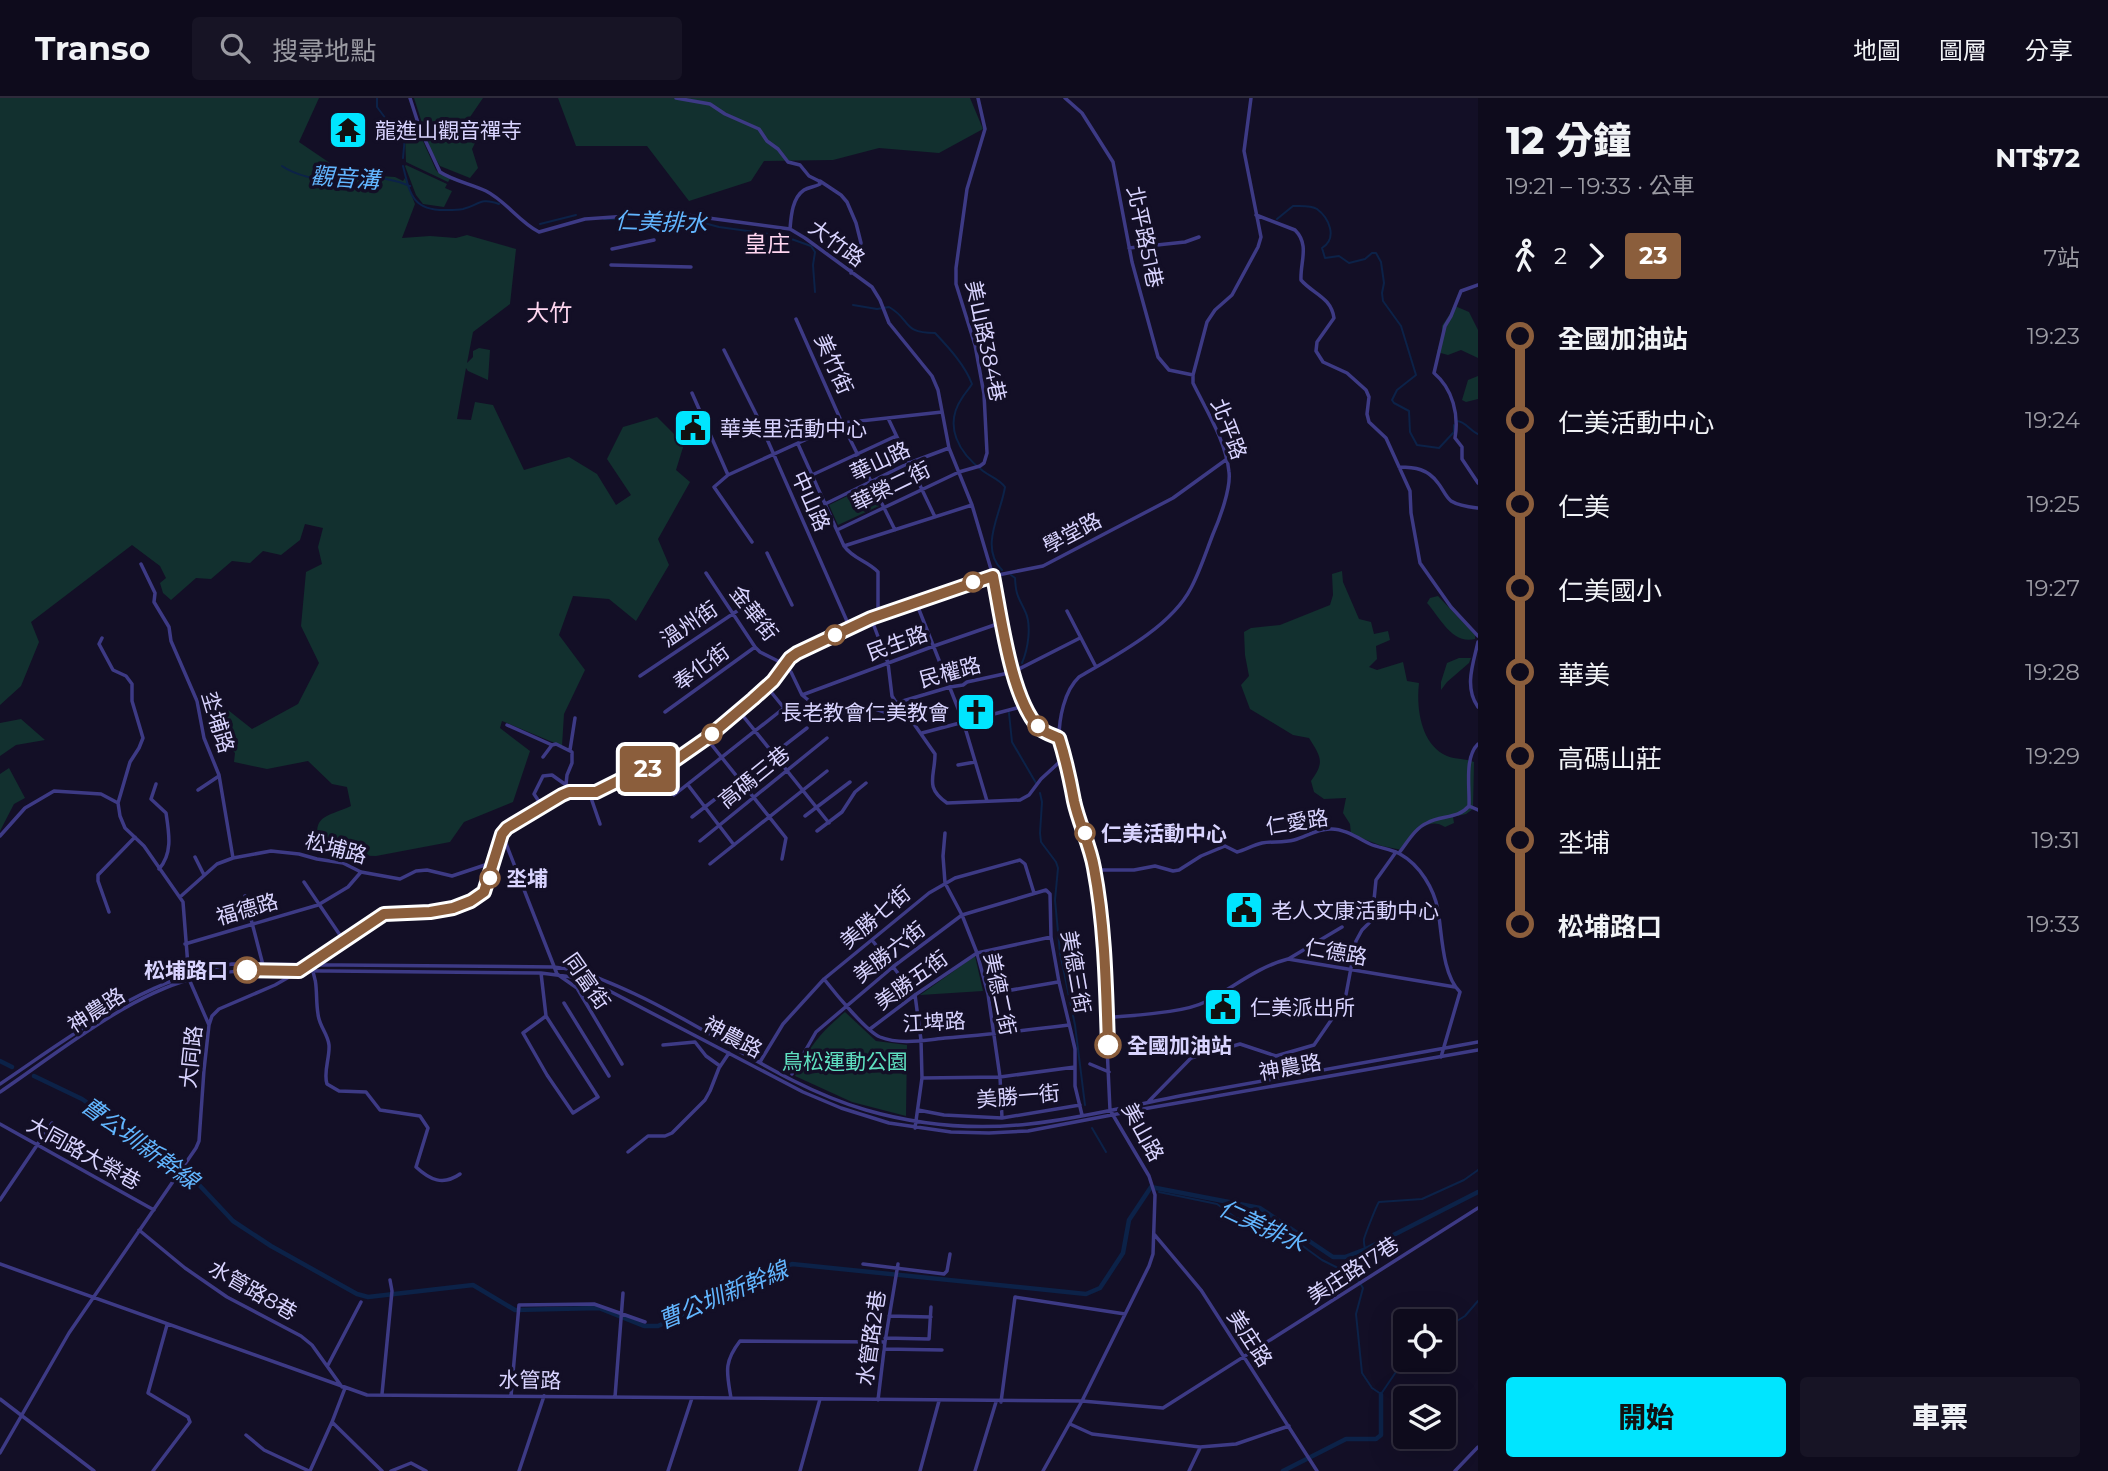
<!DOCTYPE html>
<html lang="zh-TW">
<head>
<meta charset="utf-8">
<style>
  body { margin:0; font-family:Montserrat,"Noto Sans TC",sans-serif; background:#171425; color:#f1f3f6; height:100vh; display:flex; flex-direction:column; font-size:26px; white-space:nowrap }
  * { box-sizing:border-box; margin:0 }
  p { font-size:23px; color:#9b9ba3 }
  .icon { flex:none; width:38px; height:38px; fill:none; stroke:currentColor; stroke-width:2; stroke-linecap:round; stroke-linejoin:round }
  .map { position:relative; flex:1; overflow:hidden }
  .details { display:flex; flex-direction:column; background:#0e0b1c; width:630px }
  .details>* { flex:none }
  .badge { padding:0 14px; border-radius:5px; font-size:24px; line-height:46px }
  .tools { position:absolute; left:1393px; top:1211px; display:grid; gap:14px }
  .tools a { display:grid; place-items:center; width:63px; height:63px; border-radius:7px; background:#0e0b1c; box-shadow:0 7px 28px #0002,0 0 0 2px #2e2b3b; font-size:35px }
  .map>.badge { position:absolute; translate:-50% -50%; box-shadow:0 0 0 4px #fff }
  .legs { display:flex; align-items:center; gap:10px; height:77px; padding:0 28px; font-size:23px }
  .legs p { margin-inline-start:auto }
  .overview { display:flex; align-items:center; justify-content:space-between; height:119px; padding:0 28px }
  h1 { font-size:38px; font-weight:800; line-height:52px }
  .primary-button { display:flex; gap:14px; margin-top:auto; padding:14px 28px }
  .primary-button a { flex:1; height:80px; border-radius:7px; background:#00e5ff; color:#111; font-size:28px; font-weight:800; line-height:80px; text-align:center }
  .primary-button a+a { background:#171425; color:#f1f3f6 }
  ul { padding:0 28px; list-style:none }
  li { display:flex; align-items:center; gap:24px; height:84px; font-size:26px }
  li i { display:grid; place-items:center; width:10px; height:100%; margin:0 9px; background:currentColor }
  li i::after { content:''; width:18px; height:18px; margin:-9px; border:5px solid; border-radius:50%; background:#0e0b1c }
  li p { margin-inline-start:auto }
  li:first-child i { background:linear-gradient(#0000 50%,currentColor 0) }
  li:last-child i { background:linear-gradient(currentColor 50%,#0000 0) }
  header { display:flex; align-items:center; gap:42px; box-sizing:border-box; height:98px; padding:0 35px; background:#0e0b1c; border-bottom:2px solid #2e2b3b }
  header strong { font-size:33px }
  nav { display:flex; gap:38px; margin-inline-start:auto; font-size:24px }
  .search { width:490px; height:63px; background:#171425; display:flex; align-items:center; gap:18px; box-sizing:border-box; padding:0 24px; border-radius:7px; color:#9b9ba3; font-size:26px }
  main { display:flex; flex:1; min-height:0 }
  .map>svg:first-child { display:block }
</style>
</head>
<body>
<header>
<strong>Transo</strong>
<div class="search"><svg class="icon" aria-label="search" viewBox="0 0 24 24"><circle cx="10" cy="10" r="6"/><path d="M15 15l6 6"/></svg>搜尋地點</div>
<nav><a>地圖</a><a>圖層</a><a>分享</a></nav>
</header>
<main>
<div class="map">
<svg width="1478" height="1373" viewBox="0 0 1478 1373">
  <rect width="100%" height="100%" fill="#130f26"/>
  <path fill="#12302f" d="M0 0H319L299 44 346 76 395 79 403 83 405 80 415 106 402 140 430 138 456 140 467 137 516 151 510 206 473 234 467 265 473 259V253L479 250 490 252 488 282 468 273 466 270 457 321 471 322 475 304 493 307 524 372 569 359 597 376 616 407 631 397 607 361 623 329 657 319 684 346 676 372 690 384 658 441 669 467 636 523 609 501 573 498 559 537 585 572 564 616 562 648 502 623 500 630 530 653 513 704 464 724 450 744 376 758 341 757 319 750C312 716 325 720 351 708L347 689 332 686 308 663 267 671 234 664 235 655 212 628 228 612 252 631 298 606 319 565 301 528 306 474 322 466 318 449 323 430 305 426 300 442 281 457 263 453 250 465 232 463 211 481 196 480 171 502 163 495 160 485 166 480 160 468 132 447 31 524 39 544 21 588 0 607Z
    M414 0H483L470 19 477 41 472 51 478 70 470 80 440 68 431 53Z
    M558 0H970L983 31 939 55 879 50 833 62 764 63 751 83 689 103 647 48H576Z
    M415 31 418 32 436 72 439 75 456 80 455 83 450 81 448 84 406 64 405 37Z
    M406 67 447 86 445 90 452 93 444 109 423 106 416 97 405 68Z
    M1455 208 1469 214 1478 232V260L1461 252 1448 257 1437 254 1442 238V228Z
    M1478 278V301L1466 304 1462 302 1468 282Z
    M870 387 879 408 838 427 829 407Z
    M1342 473 1343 484 1359 521 1371 524 1374 536 1388 533 1390 542 1376 548 1377 561 1369 569 1377 572 1403 564 1407 583 1419 585C1416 610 1421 647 1447 658 1456 662 1465 660 1474 664L1473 711 1466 716 1453 719 1454 725 1445 729C1426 717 1413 739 1402 752L1382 748 1351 736 1350 726 1343 715 1346 700 1324 701 1314 694 1311 683C1325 664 1321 659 1309 640L1293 637 1250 611 1241 587 1249 578 1245 557 1244 534 1251 530 1280 527 1330 507 1333 497 1332 476Z
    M1438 498 1475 537V541C1452 547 1439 518 1427 505L1430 500Z
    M1459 560H1471L1469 565 1447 584 1441 592V584L1447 565Z
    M21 621 45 642 16 647 0 658V625Z
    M9 670 25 700 14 706 0 733V676Z
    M975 858 983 893 920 897Z
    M845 914 876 943 907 947 906 1018 852 1004 795 978C811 947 818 937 845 914Z"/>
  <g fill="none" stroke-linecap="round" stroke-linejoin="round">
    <path stroke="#0c2248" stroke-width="2" d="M377 0V9L392 29
      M403 60 405 38
      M282 68C295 77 318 83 334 81 342 80 348 77 356 78 375 78 393 81 410 88
      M403 68C410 97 413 113 447 112 452 112 458 112 463 111 479 107 480 99 499 106
      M604 121 679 120 693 122 719 129 783 138 811 148 815 154 813 167 815 194
      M1277 121 1293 108C1300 108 1311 107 1317 111 1329 120 1338 140 1322 150L1325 160 1339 158 1349 165 1365 161 1372 155H1376L1381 164 1384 185 1382 195 1383 203 1401 228 1416 277 1397 292 1392 302 1394 305 1409 313 1410 334 1417 347 1439 350 1454 334V327
      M540 126 576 117
      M853 207 877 211 889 209C912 222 901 235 935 235 949 250 965 267 972 286 969 291 965 295 962 300 943 328 959 355 983 373 991 379 999 381 1005 389 1001 416 979 449 1002 472
      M1457 323C1465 323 1470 333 1478 336
      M1011 477 1015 480C1016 498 1018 498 1025 513 1032 527 1028 551 1022 565
      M1009 615 1012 644 1036 685
      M1040 695 1042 704 1040 735 1041 744 1056 764 1058 770 1055 802 1060 855 1075 927 1085 1007
      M1092 1030 1106 1054
      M1159 1094 1217 1106 1236 1120 1282 1133 1322 1162 1356 1179 1363 1190 1356 1216 1362 1275 1372 1290 1381 1296 1400 1268 1423 1262
      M1357 1177 1361 1168 1368 1163C1367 1157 1363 1147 1364 1141 1365 1137 1377 1106 1379 1104L1422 1101 1464 1082 1478 1072
      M1444 1231 1465 1218 1478 1203"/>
    <path stroke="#0c2248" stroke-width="4.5" d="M0 963 12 969
      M34 978 82 1001 187 1074 233 1123 271 1148 357 1196 368 1199 473 1187 515 1212 599 1210 644 1228H658L792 1166 1086 1196 1100 1190 1123 1155 1129 1122 1151 1089 1260 1110 1333 1159H1345L1366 1151 1478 1094
      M1283 1373 1346 1341H1376L1381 1337V1296"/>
    <path stroke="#3d3a85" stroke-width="3.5" d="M410 0 420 31 440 74C454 83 471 86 486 93 506 103 519 124 539 134L585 121 671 115 790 131 805 140 872 189 880 202 889 225 932 278 938 292 949 350 972 407 993 478 1013 574 1025 608 1032 619 1043 633 1059 640 1068 667 1074 703 1089 746 1094 772 1102 843 1110 1012 1149 1078 1155 1097 1153 1156 1149 1168 1082 1303 1043 1373
      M676 0 710 6 725 16 759 31 767 43 778 51 788 64 800 67 809 78 819 83 820 86C815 89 809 89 804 92 792 100 791 119 790 131
      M1065 0 1082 15 1113 64 1132 164 1158 259 1169 272 1193 277
      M820 83 841 97 847 104 856 125 861 145 851 175
      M1256 117 1295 132C1310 147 1300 164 1301 182 1313 196 1331 199 1334 220L1317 244 1316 253 1323 264 1347 275 1366 292 1369 299 1367 316 1369 324 1386 340 1410 393 1411 415 1420 465 1451 509 1478 538
      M1129 150 1185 144 1199 139
      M612 151 654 142
      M611 167 691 169
      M1478 187 1461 193 1451 218 1445 228 1434 275C1453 291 1459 317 1455 340L1462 349V361L1478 385
      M796 221 842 325 895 432
      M724 252 756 316 850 530
      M692 295 728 377
      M888 320 935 419
      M798 346 844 448C853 461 868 463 878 474V517
      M1399 369C1415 369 1428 371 1438 385 1443 391 1445 398 1451 403 1459 408 1469 409 1478 410
      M812 377 896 338
      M825 406 909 365 949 350
      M837 432 959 374 980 368 984 365 987 355 984 296 975 247 956 186V170L967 91 985 31 978 0
      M752 444 714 389 728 377 842 325 942 314
      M844 448 972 407
      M767 455 792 507
      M141 466 155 495 154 504 169 529 171 543 197 603 204 640 219 677 233 760
      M706 475 755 549 760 554 778 563 791 574 802 597 818 610 829 614 842 615 872 610 906 621 914 626 935 656C935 679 924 689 947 705L1020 702 1029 697 1041 681 1065 659
      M916 504 963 623 987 703
      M1067 513 1096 569
      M871 520 888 565 892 598 906 621
      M102 540 99 546 113 572 126 578 132 586V603L143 640 139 650 130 664 118 705
      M1478 544C1473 566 1464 589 1478 609
      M640 578 755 501
      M802 597 934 548 1003 524
      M896 605 950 589 963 587 967 584 1013 574 1080 540
      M739 613 829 725
      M665 614 755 549
      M507 627 552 647
      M922 635 1024 608
      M1059 640C1059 621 1064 593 1079 579 1115 558 1171 529 1191 490 1200 473 1206 454 1213 436 1220 420 1231 390 1229 374 1226 343 1206 312 1193 285V277L1207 224 1215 212 1232 197 1258 149 1261 139 1244 53 1251 0
      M707 641 786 740 782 761
      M570 652 575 620
      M543 659 552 647 556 646 572 654V665L567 677 565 696
      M958 667 975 664
      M156 686 151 701 166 715C169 735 173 755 159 771
      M688 687 734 747
      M198 692 219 678
      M589 694 600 726
      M674 697 784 610 767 589
      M542 708 534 696 543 678 552 677 566 687
      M1469 708 1478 712
      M805 718 850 684
      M692 719 807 630
      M817 733 842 714 855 694 866 685
      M945 735 943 758 945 785 962 817 977 855 988 896 1000 979 1002 1020
      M0 738 25 710 54 693 101 696 118 705 120 718 125 730 144 748 183 804 189 881 209 927
      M503 738 557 876 577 890 622 966
      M700 743 827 640
      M1399 755C1407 745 1415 730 1427 725 1441 717 1458 721 1469 708 1470 691 1464 659 1478 646
      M195 759 204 777
      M710 766 827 673
      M1094 772H1134L1155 768 1173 773 1179 772 1201 758 1225 748 1237 754C1245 752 1253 747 1262 745 1272 743 1283 745 1294 742 1306 739 1316 731 1330 731 1343 730 1358 740 1370 746 1379 750 1391 751 1400 756 1420 767 1434 791 1438 812 1442 835 1442 877 1460 894L1441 959
      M304 784 344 843
      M245 798 263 867
      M180 799 217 766 233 760 271 753 299 756 317 761 343 765 361 774 400 781 416 773 427 772 452 778 485 767H494
      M109 814 98 783V777L135 739
      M872 842 915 897 921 942 922 980 915 1030
      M185 846 318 807 348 789 361 774
      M1290 860 1342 829
      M310 867C319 884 315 898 318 916 319 928 328 936 329 947 330 960 323 974 327 986L339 993 366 994 380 1012 420 1018 428 1030 416 1069C430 1082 443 1088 460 1076
      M541 875 546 918 598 999 573 1015 547 977 523 935 546 918
      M824 881C835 895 866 933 880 939 900 947 925 942 945 940 986 937 1028 932 1069 927
      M988 896 1058 884
      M564 905 609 978
      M1107 920C1133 917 1184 915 1205 904 1233 890 1257 869 1288 861L1455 889
      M870 931 915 897 977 855 1051 839
      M663 947 695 944 706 958 720 968
      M760 964 783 926 824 881 929 795 955 780 1020 762 1025 766 1034 795
      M1090 966 1109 974
      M792 976 816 934 894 868 962 817 1046 792 1050 796 1051 839 1059 884 1072 938 1075 951V988L1082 1017
      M922 980 1000 979 1075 969
      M0 986C73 937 143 881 232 866L554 869C583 872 609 884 635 896 713 932 783 988 866 1012 918 1027 975 1032 1029 1026 1087 1020 1144 1004 1201 994 1294 977 1386 961 1478 944
      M0 994C56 956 126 899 191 881 237 868 282 873 329 873 399 874 470 874 541 875L580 880 600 888 803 994 841 1010 889 1025 951 1034 989 1035 1028 1033 1143 1011 1478 952
      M1149 1003 1191 960 1240 946 1276 958 1314 947 1345 902 1356 843 1362 832 1372 822 1376 782 1396 754
      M918 1012 944 1017 1002 1020 1080 1007
      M0 1026 154 1112
      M628 1054 648 1038H665L672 1035 705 1002 710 993 719 970 729 955
      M0 1102 52 1025
      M139 1132 185 1170 227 1199 301 1238 312 1247 342 1289
      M1154 1136 1201 1192 1317 1373
      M0 1166 367 1297 1082 1303 1163 1310 1478 1110
      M863 1166 944 1176 947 1173 950 1156
      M889 1218 931 1219
      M885 1240 929 1241 931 1209
      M884 1251 942 1252
      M328 1267 361 1204
      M345 1290 332 1324 382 1373
      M382 1296 392 1193 390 1182
      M511 1298 519 1207 594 1206 645 1224
      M615 1299 623 1195
      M731 1300C727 1275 723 1265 740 1243L885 1244
      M0 1301 94 1373
      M878 1302 885 1244 898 1166
      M1001 1304 1015 1199 1125 1216
      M1070 1326 1092 1336 1200 1349 1236 1346 1289 1328
      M246 1337 264 1352 309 1373
      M0 1355 69 1235 196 1050 199 1043 204 972 209 927 212 918 219 911 275 887 310 867 385 816 430 814 453 810 481 798 488 783 502 736 507 730 562 697 578 694H596L632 676 674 663 707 641 739 613 773 583 790 560 797 555 878 517 993 478 1043 468 1173 400 1227 361
      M153 1373 190 1324 188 1319 148 1295 167 1227
      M310 1373 332 1324
      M391 1373 411 1365 426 1373
      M519 1373 544 1298
      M668 1373 692 1300
      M800 1373 820 1301
      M920 1373 939 1303
      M975 1373 996 1304
      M1189 1373 1200 1350
      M1455 1373 1478 1349"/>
  </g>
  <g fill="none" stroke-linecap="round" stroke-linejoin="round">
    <g stroke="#fff" stroke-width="16">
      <path id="line-1" d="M247 872 299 873 384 816 430 814 453 810 471 803 484 794 502 736 507 730 562 697 569 694H596L632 676 674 663 707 640 753 601 773 583 790 560 797 555 871 520 993 478C1001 518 1011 601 1039 630 1045 635 1052 637 1059 640 1066 662 1070 681 1074 703 1079 726 1090 747 1094 770 1105 828 1106 888 1108 947"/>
    </g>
    <use href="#line-1" stroke="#8b5e3c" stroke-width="10"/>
  </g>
  <defs>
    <g id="temple-square" transform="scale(2.0125)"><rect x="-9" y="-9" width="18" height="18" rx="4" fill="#00e5ff" stroke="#130f26"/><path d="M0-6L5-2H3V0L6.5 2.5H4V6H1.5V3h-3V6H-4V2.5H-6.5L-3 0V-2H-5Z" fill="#111"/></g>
    <g id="civic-square" transform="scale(2.0125)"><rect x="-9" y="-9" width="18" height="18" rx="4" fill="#00e5ff" stroke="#130f26"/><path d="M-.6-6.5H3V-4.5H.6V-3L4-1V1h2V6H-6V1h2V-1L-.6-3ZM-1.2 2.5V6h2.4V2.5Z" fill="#111"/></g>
    <g id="church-square" transform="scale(2.0125)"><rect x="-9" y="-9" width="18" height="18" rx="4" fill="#00e5ff" stroke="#130f26"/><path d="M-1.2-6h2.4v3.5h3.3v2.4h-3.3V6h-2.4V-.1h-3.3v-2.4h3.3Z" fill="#111"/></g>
  </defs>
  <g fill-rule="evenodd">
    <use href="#temple-square" x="348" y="32"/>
    <use href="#civic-square" x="693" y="330"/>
    <use href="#church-square" x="976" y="614"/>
    <use href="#civic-square" x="1244" y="812"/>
    <use href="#civic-square" x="1223" y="909"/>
  </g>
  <g fill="#fff" stroke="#8b5e3c" stroke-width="3.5">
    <circle cx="973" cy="484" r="9"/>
    <circle cx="835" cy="537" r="9"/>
    <circle cx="1038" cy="628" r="9"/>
    <circle cx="712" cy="636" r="9"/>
    <circle cx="1085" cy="735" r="9"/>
    <circle cx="490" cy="780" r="9"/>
    <circle cx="247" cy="872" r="12"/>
    <circle cx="1108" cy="947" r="12"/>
  </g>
  <g text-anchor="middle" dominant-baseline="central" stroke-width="7" stroke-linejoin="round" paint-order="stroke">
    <g font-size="21" fill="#d9d4ff" stroke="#130f26" text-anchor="start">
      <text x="375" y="32">龍進山觀音禪寺</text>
      <text x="720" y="330">華美里活動中心</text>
      <text x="949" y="614" text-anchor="end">長老教會仁美教會</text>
      <text x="1271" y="812">老人文康活動中心</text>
      <text x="1250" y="909">仁美派出所</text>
    </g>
    <g font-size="21" fill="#d9d4ff" stroke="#130f26">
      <text transform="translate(1145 139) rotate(78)">北平路51巷</text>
      <text transform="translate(837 145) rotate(36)">大竹路</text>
      <text transform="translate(986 243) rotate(78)">美山路384巷</text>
      <text transform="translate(834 266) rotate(66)">美竹街</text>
      <text transform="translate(1229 331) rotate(69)">北平路</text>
      <text transform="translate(880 363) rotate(-25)">華山路</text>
      <text transform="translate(891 388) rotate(-26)">華榮二街</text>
      <text transform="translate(811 403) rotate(66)">中山路</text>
      <text transform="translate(1072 435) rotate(-28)">學堂路</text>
      <text transform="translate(754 515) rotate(52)">金華街</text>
      <text transform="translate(689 526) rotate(-34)">溫州街</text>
      <text transform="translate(897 545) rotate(-20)">民生路</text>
      <text transform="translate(701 569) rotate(-36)">奉化街</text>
      <text transform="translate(950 574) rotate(-15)">民權路</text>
      <text transform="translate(218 624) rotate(73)">坔埔路</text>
      <text transform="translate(754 679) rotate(-39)">高碼三巷</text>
      <text transform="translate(1297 724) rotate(-9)">仁愛路</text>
      <text transform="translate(336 750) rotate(15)">松埔路</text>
      <text transform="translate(247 811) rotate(-16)">福德路</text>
      <text transform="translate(875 819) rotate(-40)">美勝七街</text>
      <text transform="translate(889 854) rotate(-38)">美勝六街</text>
      <text transform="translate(1336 854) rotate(10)">仁德路</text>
      <text transform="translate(1076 874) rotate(80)">美德三街</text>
      <text transform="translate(911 882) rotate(-36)">美勝五街</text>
      <text transform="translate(587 883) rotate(55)">同富街</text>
      <text transform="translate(1000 896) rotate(78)">美德二街</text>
      <text transform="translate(96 912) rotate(-33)">神農路</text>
      <text transform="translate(934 924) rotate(-3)">江埤路</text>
      <text transform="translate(733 939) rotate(28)">神農路</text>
      <text transform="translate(191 959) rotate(-84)">大同路</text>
      <text transform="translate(1290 969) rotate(-10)">神農路</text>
      <text transform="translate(1018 998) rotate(-5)">美勝一街</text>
      <text transform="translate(1143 1034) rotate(61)">美山路</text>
      <text transform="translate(84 1055) rotate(29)">大同路大榮巷</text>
      <text transform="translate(1353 1172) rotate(-33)">美庄路17巷</text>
      <text transform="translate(253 1192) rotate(30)">水管路8巷</text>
      <text transform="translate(871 1240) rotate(-82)">水管路2巷</text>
      <text transform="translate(1250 1240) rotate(57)">美庄路</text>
      <text transform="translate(530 1282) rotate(1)">水管路</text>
    </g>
    <g font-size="21" font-weight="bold" fill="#d9d4ff" stroke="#130f26" text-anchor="start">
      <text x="1101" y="735">仁美活動中心</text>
      <text x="506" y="780">坔埔</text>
      <text x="228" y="872" text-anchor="end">松埔路口</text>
      <text x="1127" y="947">全國加油站</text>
    </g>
    <g font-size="21" fill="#5fe0c0" stroke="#130f26">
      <text x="845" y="963">鳥松運動公園</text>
    </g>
    <g font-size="23" font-style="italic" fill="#62b6ff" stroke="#130f26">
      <text transform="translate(345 80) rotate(4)">觀音溝</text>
      <text transform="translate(661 124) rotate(2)">仁美排水</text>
      <text transform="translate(140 1045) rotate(36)">曹公圳新幹線</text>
      <text transform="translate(1262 1128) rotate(25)">仁美排水</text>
      <text transform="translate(723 1197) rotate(-23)">曹公圳新幹線</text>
    </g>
    <g font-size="23" fill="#ffd6f0" stroke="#130f26">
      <text x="767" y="146">皇庄</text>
      <text x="549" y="215">大竹</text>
    </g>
  </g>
</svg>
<div class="tools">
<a><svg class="icon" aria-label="locate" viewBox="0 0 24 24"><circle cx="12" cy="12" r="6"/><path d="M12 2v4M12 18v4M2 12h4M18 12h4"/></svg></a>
<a><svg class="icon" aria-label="layers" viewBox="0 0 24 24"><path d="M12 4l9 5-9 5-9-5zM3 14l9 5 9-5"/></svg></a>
</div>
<b class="badge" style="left:648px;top:671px;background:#8b5e3c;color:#fff">23</b>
</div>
<section class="details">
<div class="overview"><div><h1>12 分鐘</h1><p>19:21 – 19:33 · 公車</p></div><b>NT$72</b></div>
<div class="legs"><svg class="icon" aria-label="walk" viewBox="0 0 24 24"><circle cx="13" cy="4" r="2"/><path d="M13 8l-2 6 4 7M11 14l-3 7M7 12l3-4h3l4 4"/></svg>2<svg class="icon" aria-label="forward" viewBox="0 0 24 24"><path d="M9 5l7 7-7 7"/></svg><b class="badge" style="background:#8b5e3c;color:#fff">23</b><p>7站</p></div>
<ul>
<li><i style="color:#8b5e3c"></i><b>全國加油站</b><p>19:23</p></li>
<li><i style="color:#8b5e3c"></i><span>仁美活動中心</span><p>19:24</p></li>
<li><i style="color:#8b5e3c"></i><span>仁美</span><p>19:25</p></li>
<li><i style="color:#8b5e3c"></i><span>仁美國小</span><p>19:27</p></li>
<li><i style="color:#8b5e3c"></i><span>華美</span><p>19:28</p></li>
<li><i style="color:#8b5e3c"></i><span>高碼山莊</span><p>19:29</p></li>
<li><i style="color:#8b5e3c"></i><span>坔埔</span><p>19:31</p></li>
<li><i style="color:#8b5e3c"></i><b>松埔路口</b><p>19:33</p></li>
</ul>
<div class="primary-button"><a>開始</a><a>車票</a></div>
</section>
</main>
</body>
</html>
